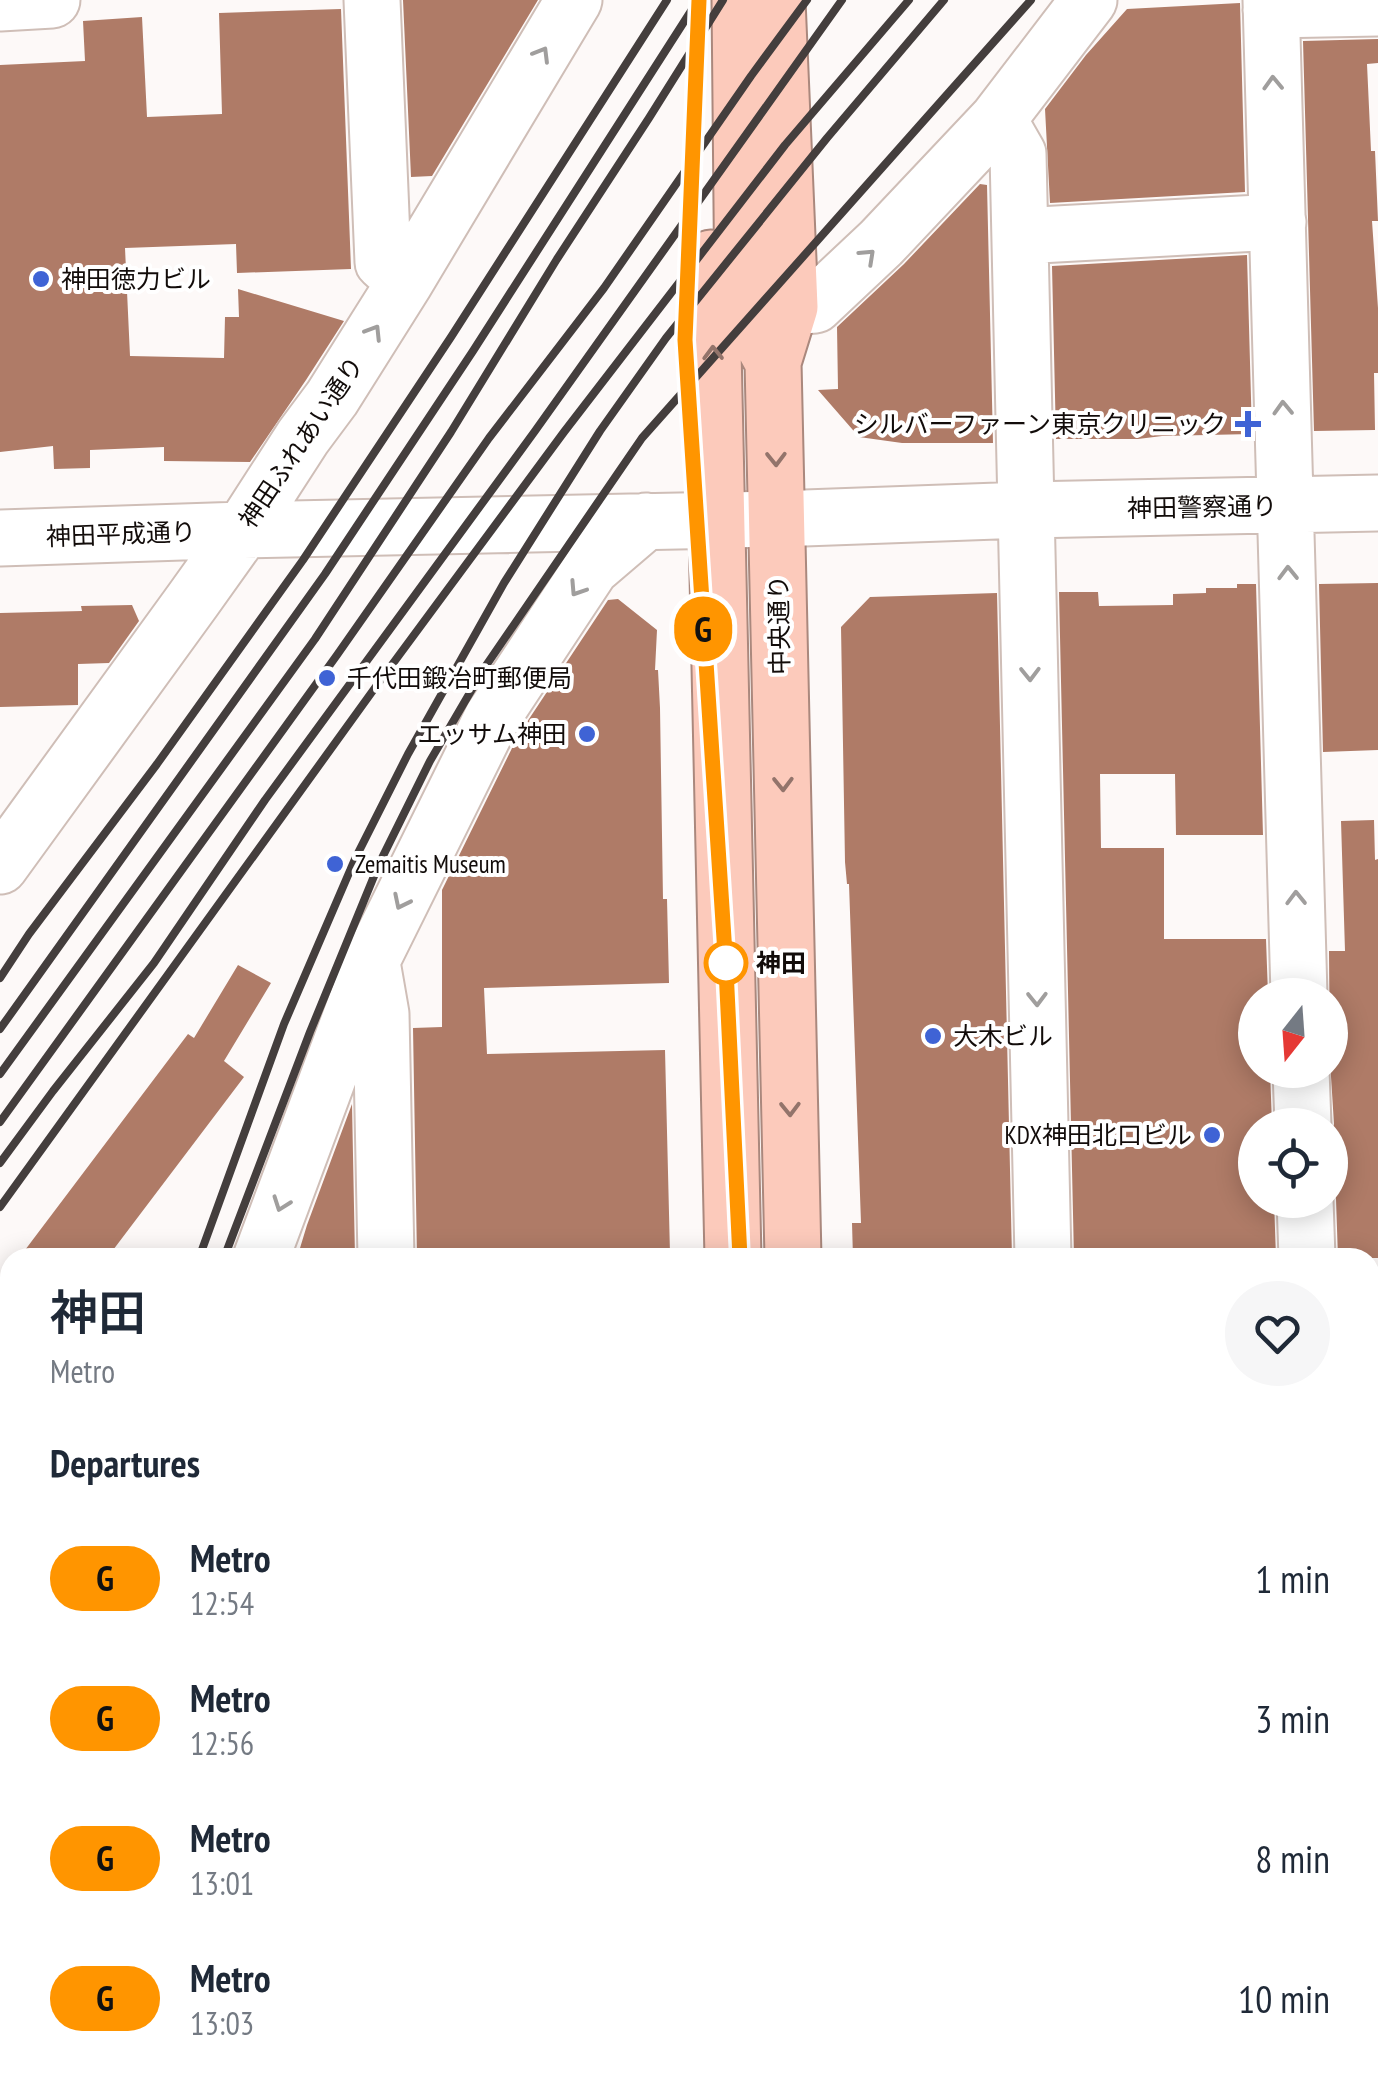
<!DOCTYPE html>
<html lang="en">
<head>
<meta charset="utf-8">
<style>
  body { margin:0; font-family:"PT Sans Narrow","Noto Sans JP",sans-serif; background:#f6f6f7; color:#1f2937; height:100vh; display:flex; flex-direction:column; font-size:38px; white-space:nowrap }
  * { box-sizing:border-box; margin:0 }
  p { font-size:32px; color:#747a83 }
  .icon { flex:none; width:55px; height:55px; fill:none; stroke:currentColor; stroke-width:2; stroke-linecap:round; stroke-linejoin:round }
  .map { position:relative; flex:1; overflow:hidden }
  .side { position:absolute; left:0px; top:1248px; width:1380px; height:842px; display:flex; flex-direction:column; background:#fff; border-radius:30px 30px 0 0; box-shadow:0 5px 25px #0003 }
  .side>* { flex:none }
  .badge { padding:0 20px; border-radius:32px; font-size:35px; line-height:65px }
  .needle { width:65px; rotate:197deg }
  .tools { position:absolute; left:1238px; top:978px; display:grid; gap:20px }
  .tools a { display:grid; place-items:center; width:110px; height:110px; border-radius:50%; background:#fff; box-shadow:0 5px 25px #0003; font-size:50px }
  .map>.badge { position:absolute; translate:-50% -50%; box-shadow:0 0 0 5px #fff }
  h2 { padding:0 50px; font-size:38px; line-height:90px }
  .round { display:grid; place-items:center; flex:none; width:105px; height:105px; border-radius:52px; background:#f6f6f7 }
  .summary { display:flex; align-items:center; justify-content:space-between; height:170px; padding:0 50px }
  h1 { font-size:48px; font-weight:600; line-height:75px }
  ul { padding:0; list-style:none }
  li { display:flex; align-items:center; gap:30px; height:140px; padding:0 50px }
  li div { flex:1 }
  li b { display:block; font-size:38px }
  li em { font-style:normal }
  li .badge { min-width:110px; font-weight:700; text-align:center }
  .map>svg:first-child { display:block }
</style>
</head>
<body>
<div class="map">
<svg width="1378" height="2089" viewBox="0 0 1378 2089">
  <rect width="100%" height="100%" fill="#fdf9f8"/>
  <path fill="#af7b67" d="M403 0H538L432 176 411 177Z
    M1240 3 1245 192 1050 203 1045 109 1086 55 1127 9Z
    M341 9 351 269 237 273 236 244 125 248 130 356 224 358 225 317H239L238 289 344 321 306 380 250 462 164 461V447L90 450V468L54 469 53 446 0 452V65L85 61 83 21 142 17 147 117 222 114 219 13Z
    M1378 39V63L1367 64 1371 151H1375L1378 221H1372L1378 308V373H1374L1375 430 1314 431 1303 41Z
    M980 184 987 185 993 443H902L859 437 818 390 838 389 837 327 904 264Z
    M1247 255 1252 434 1162 436 1138 439H1056L1052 266Z
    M1378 583V750L1323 752 1319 584Z
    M1237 584H1256L1263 835H1176L1175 774H1100L1101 848H1164V939H1266L1268 995H1255V1070H1270L1272 1125H1255V1200H1274L1276 1258H1074L1059 592H1098L1099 606 1173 605V594L1206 593V588H1237Z
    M997 593 1012 1258H853L852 1223H861L849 884H847L845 862 841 627 870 597Z
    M618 599 657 630 655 670H658L660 708 663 899H667L669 983 484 988 487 1054 665 1050 670 1254 417 1258 413 1028 442 1027V890L519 734 608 600Z
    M132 605 139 621 109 663 78 664V705L0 707V613L82 611 81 606Z
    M1374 820 1375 860 1378 859V1258H1338L1336 1199 1330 1182V1140L1334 1124 1330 1061 1329 951H1345L1341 821Z
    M238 965 271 983 224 1061 244 1077 107 1258H19L188 1034 194 1038Z
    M352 1104 355 1258H297L307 1225Z"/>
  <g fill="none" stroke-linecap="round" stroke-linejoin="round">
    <g stroke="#cfbeb7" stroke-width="59">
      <path id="minor" d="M372 0 383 262 405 282
        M1271 0 1299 995
        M0 3 52 0
        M1271 10 1378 8
        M998 119 1018 154 1043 1258
        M1020 236 1278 222
        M790 307 815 305 881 243 998 119 1089 0
        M0 538 243 530 777 519 1027 510 1378 503
        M0 866 193 600 243 530 303 437 332 398 405 282 574 0
        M373 968 381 1014 386 1258
        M1301 1070 1303 1125
        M1305 1200 1307 1258
        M261 1258 372 960 492 718 591 568 646 521
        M1370 1365H1378
        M0 1401H10
        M55 2080V2089
        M407 2080 408 2089
        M1052 2080V2089
        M1327 2080V2089"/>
    </g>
    <g stroke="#aa887d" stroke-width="59">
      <path id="highway" d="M740 0 743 307 773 362 793 1258
        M711 258 733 1258
        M773 362 790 307 777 0
        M752 2089 753 2080
        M806 2089V2080"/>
    </g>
    <use href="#minor" stroke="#fff" stroke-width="55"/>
    <use href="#highway" stroke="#fccabb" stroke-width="55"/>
    <path stroke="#443e3d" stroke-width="8" d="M0 978 29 934 157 764 303 560 451 337 667 0
      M0 1029 325 574 473 351 698 0
      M0 1074 315 639 451 432 557 259 649 118 723 0
      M0 1122 337 655 489 438 604 288 751 76 807 0
      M0 1163 53 1091 154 963 265 800 535 431 842 0
      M0 1207 377 685 564 432 785 145 909 0
      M199 1258 284 1024 355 859 408 754 504 583 600 431 666 338 827 138 944 0
      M224 1258 310 1032 379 864 430 761 485 667 642 438 1031 0
      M0 2032 10 1935
      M22 2089 23 2080"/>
  </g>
  <defs><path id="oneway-chevron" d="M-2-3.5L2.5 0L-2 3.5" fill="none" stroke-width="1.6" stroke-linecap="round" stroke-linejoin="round" transform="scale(2.5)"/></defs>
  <g stroke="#a09e9d">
    <use href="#oneway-chevron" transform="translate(542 54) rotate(-59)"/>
    <use href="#oneway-chevron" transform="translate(1273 83) rotate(-92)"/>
    <use href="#oneway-chevron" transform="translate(868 256) rotate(-43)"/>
    <use href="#oneway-chevron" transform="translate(374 332) rotate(-58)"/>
    <use href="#oneway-chevron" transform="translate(1283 408) rotate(-92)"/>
    <use href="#oneway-chevron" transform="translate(1288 573) rotate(-91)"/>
    <use href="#oneway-chevron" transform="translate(577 589) rotate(123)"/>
    <use href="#oneway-chevron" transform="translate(1030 674) rotate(89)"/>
    <use href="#oneway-chevron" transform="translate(1296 898) rotate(-91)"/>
    <use href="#oneway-chevron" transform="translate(401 902) rotate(116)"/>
    <use href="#oneway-chevron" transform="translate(1037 999) rotate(89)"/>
    <use href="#oneway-chevron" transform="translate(281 1204) rotate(110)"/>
  </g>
  <g stroke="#93746b">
    <use href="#oneway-chevron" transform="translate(713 353) rotate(-91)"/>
    <use href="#oneway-chevron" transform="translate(776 459) rotate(89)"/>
    <use href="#oneway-chevron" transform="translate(783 784) rotate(89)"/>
    <use href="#oneway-chevron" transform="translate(790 1109) rotate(89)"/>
  </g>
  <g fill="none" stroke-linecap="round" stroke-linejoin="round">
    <g stroke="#fff" stroke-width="22">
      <path id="line" d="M699 0 685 340 726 969 740 1258"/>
    </g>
    <use href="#line" stroke="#ff9500" stroke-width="15"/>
  </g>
  <g fill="#3f63d5" stroke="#fff" stroke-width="4">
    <circle cx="41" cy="279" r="10"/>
    <path d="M1243 409h10v10h10v10h-10v10h-10v-10h-10v-10h10z"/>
    <circle cx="327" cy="678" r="10"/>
    <circle cx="587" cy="734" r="10"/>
    <circle cx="335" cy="864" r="10"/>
    <circle cx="933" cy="1036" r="10"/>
    <circle cx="1212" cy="1135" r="10"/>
  </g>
  <circle fill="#fff" stroke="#ff9500" stroke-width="5" cx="726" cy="963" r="20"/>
  <g text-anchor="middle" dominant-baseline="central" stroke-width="8" stroke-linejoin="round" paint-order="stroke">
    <g font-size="25" fill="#120c0a" stroke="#fff" text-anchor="start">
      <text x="61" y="279">神田徳力ビル</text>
      <text x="1226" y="424" text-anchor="end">シルバーファーン東京クリニック</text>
      <text x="347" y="678">千代田鍛冶町郵便局</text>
      <text x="567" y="734" text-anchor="end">エッサム神田</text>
      <text x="355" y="864">Zemaitis Museum</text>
      <text x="953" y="1036">大木ビル</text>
      <text x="1192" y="1135" text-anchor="end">KDX神田北口ビル</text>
    </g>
    <g font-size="25" fill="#120c0a" stroke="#fff">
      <text transform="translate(301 442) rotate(-56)">神田ふれあい通り</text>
      <text transform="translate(1202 507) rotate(-1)">神田警察通り</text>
      <text transform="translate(121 534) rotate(-2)">神田平成通り</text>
      <text transform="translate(779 625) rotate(-91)">中央通り</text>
    </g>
    <g font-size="25" font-weight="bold" fill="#120c0a" stroke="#fff" text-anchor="start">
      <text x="756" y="963">神田</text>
    </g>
  </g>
</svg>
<div class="tools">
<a><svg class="needle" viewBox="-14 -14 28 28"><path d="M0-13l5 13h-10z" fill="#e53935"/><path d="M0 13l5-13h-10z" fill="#747a83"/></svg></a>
<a><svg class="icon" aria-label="locate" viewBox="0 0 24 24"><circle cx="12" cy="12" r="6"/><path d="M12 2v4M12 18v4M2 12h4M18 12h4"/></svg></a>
</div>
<b class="badge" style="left:703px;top:629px;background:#ff9500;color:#111">G</b>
<section class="side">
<div class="summary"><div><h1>神田</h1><p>Metro</p></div><a class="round"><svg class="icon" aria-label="heart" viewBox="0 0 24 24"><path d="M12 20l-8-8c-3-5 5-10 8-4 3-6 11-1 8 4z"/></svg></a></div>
<h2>Departures</h2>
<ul>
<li><span class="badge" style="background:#ff9500;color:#111">G</span><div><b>Metro</b><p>12:54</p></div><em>1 min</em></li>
<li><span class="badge" style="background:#ff9500;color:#111">G</span><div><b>Metro</b><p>12:56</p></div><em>3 min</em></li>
<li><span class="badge" style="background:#ff9500;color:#111">G</span><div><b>Metro</b><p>13:01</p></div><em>8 min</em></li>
<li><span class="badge" style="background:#ff9500;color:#111">G</span><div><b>Metro</b><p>13:03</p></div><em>10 min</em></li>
</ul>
</section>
</div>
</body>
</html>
